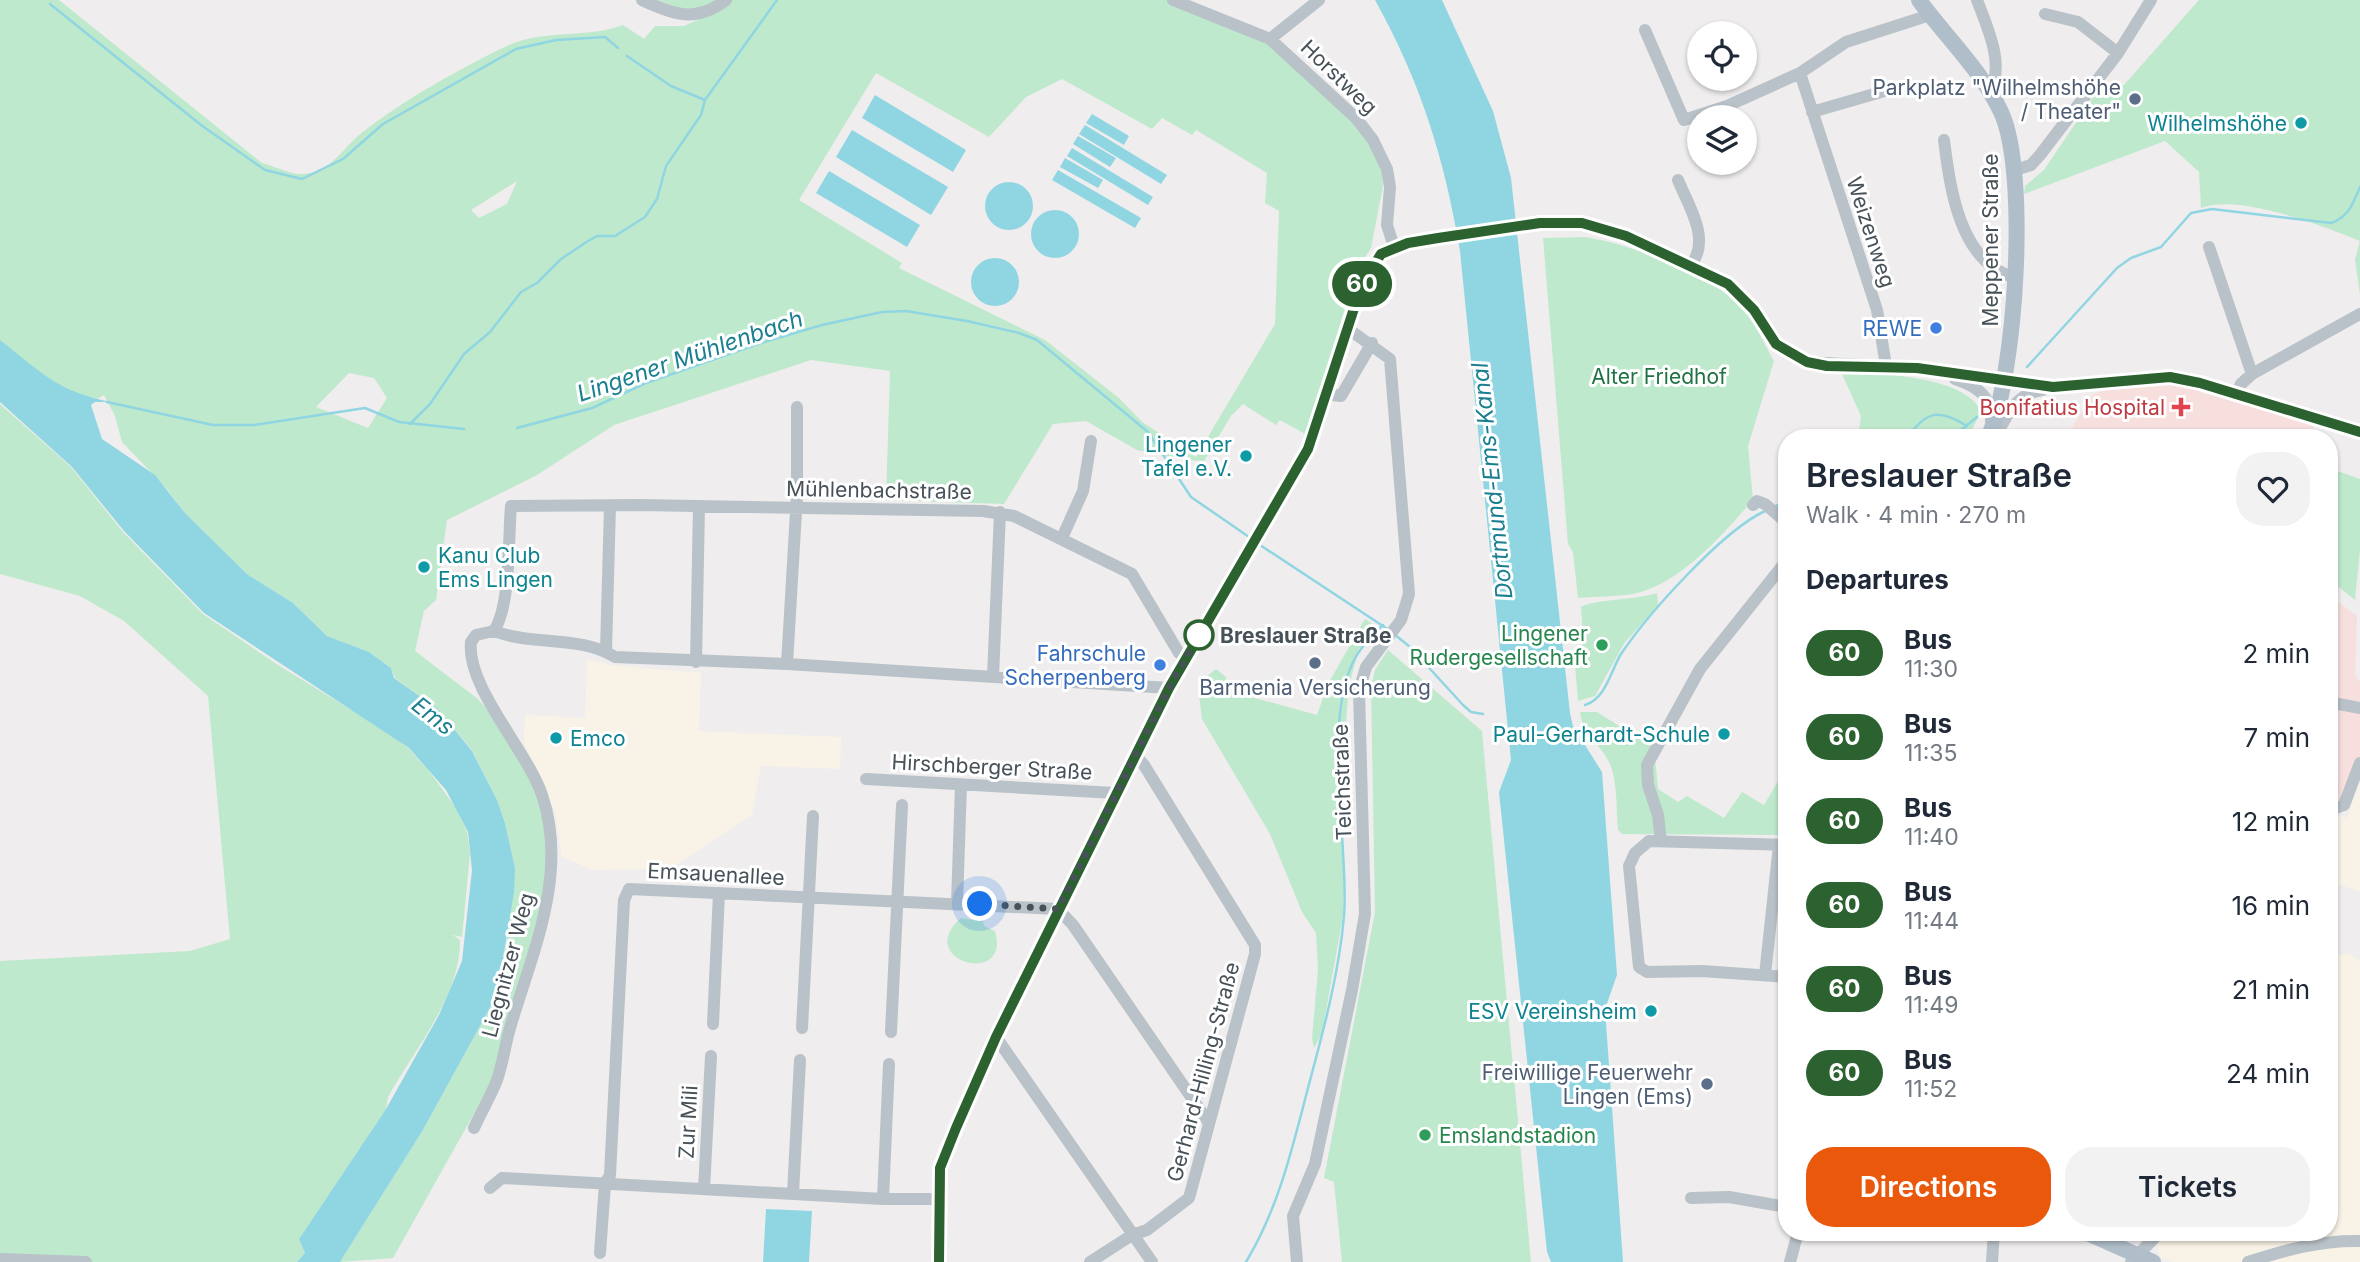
<!DOCTYPE html>
<html lang="en">
<head>
<meta charset="utf-8">
<style>
  body { margin:0; font-family:Inter,sans-serif; background:#f2f2f3; color:#1f2937; height:100vh; display:flex; flex-direction:column; font-size:26px; white-space:nowrap }
  * { box-sizing:border-box; margin:0 }
  p { font-size:23px; color:#747a83 }
  .icon { flex:none; width:38px; height:38px; fill:none; stroke:currentColor; stroke-width:2; stroke-linecap:round; stroke-linejoin:round }
  .map { position:relative; flex:1; overflow:hidden }
  .drawer { position:absolute; left:1778px; top:429px; width:560px; height:812px; display:flex; flex-direction:column; background:#fff; border-radius:28px; box-shadow:0 2px 5px #0004 }
  .drawer>* { flex:none }
  .badge { padding:0 14px; border-radius:23px; font-size:24px; line-height:46px }
  .buttons { position:absolute; left:1687px; top:21px; display:grid; gap:14px }
  .buttons a { display:grid; place-items:center; width:70px; height:70px; border-radius:50%; background:#fff; box-shadow:0 2px 5px #0004; font-size:35px }
  .you { position:absolute; width:35px; height:35px; margin:-18px; border:5px solid #fff; border-radius:50%; background:#1a73e8; box-shadow:0 0 0 10px #1a73e833 }
  .map>.badge { position:absolute; translate:-50% -50%; box-shadow:0 0 0 4px #fff }
  h2 { padding:0 28px; font-size:26px; line-height:63px }
  .round { display:grid; place-items:center; flex:none; width:74px; height:74px; border-radius:28px; background:#f2f2f3 }
  .head { display:flex; align-items:center; justify-content:space-between; height:119px; padding:0 28px }
  h1 { font-size:33px; font-weight:600; line-height:52px }
  .cta { display:flex; gap:14px; margin-top:auto; padding:14px 28px }
  .cta a { flex:1; height:80px; border-radius:28px; background:#ea580c; color:#fff; font-size:28px; font-weight:600; line-height:80px; text-align:center }
  .cta a+a { background:#f2f2f3; color:#1f2937 }
  ul { padding:0; list-style:none }
  li { display:flex; align-items:center; gap:21px; height:84px; padding:0 28px }
  li div { flex:1 }
  li b { display:block; font-size:26px }
  li em { font-style:normal }
  li .badge { min-width:77px; font-weight:700; text-align:center }
  .map>svg:first-child { display:block }
</style>
</head>
<body>
<div class="map">
<svg width="2360" height="1262" viewBox="0 0 2360 1262">
  <rect width="100%" height="100%" fill="#efeded"/>
  <path fill="#f9f3e7" d="M587 659 610 665 701 673 699 731 841 737 840 769 761 766 752 815 670 869 593 870 562 857 555 812 524 743 525 715 585 718Z
    M2360 780V891L2329 882V813L2347 818Z
    M2348 953 2360 961V1262H2174L2160 1257 2157 1246 2164 1232H2329V957Z"/>
  <path fill="#f7dfde" d="M2155 377 2316 418 2311 437 2077 438 2068 434 2092 395 2130 379Z
    M2329 470 2355 478 2337 601 2357 616 2355 675 2360 682V763L2349 796 2329 810Z"/>
  <path fill="#bfe9cc" fill-rule="evenodd" d="M0 0H59L262 163C274 166 291 175 303 174 330 172 341 151 359 135 399 103 460 68 507 46 542 29 586 39 623 25L644 39 655 26H684L702 18 657 0H1176L1277 43 1355 118 1381 157 1383 186 1371 248 1356 271 1307 435 1280 420 1276 425 1243 404 1231 416 1204 461 1184 460 1137 450 1086 421 1053 424 1004 504 886 500 890 371 811 360 614 425 537 475 447 520 436 600 424 611 415 651 478 699 502 727 527 767 546 827V886L495 1076 393 1258 340 1262 423 1130 492 1004 506 945 515 868 505 823 497 800 472 750 438 709 395 678 391 668 369 652 327 636 293 603 247 574 185 513 167 489 122 442 115 416 104 395 97 399C59 393 30 364 0 340ZM876 73 989 137 1026 97 1062 79 1152 129 1162 118 1192 135 1196 130 1267 173 1265 203 1279 211 1275 324 1196 457 1142 422 1119 398 1045 340 899 268 902 263 799 200ZM517 181 507 204 479 218 471 210ZM349 373 374 378 387 398 368 428 316 407Z
    M2199 0H2360V294L2355 260 2360 241C2323 226 2238 193 2201 208L2199 172 2165 141 2024 194 2025 186 2044 170 2100 87 2104 83 2124 85Z
    M1585 237C1632 245 1706 271 1740 306 1755 322 1763 342 1774 361L1748 446 1753 500C1723 534 1681 584 1633 594 1615 597 1596 596 1578 598L1573 552 1568 544 1543 238Z
    M1873 373C1903 376 1969 381 1981 412L1968 437H1858L1861 416 1842 374Z
    M0 404 71 467 123 532 203 614 278 665 384 730 408 748 429 771 456 808 467 832 470 853 462 937 453 935 460 940C461 995 414 1050 388 1097L386 1109 299 1239 305 1253 297 1262H0V961L190 951 230 939 208 696 124 621 80 596 0 574Z
    M2329 468 2360 479V550L2355 600 2329 579Z
    M1657 593 1658 606 1625 642 1595 696 1578 701 1575 665 1581 655 1583 638 1581 607C1595 599 1636 600 1657 593Z
    M1365 619 1378 628 1359 649 1349 685 1339 809 1344 865 1343 916 1322 1033 1314 1048 1312 1039 1318 969 1316 933 1302 912 1270 834 1202 719 1199 696 1204 679 1216 669 1226 677V690L1317 715 1328 684Z
    M1388 650 1482 731 1531 1262H1342L1334 1182 1324 1178 1375 912 1371 687 1375 670Z
    M1580 712H1597L1654 748 1658 789 1678 802 1687 796 1724 818 1742 792 1764 805 1787 766V835L1622 834 1618 830C1616 810 1618 783 1610 764 1601 744 1583 736 1580 712Z
    M975 913 982 914 984 926 995 931C1012 988 912 961 961 918L972 920Z"/>
  <path fill="#90d6e2" d="M1375 0H1442L1493 111 1511 178 1570 713 1573 726 1602 772 1617 975 1605 1009 1623 1262H1551L1547 1252 1499 792 1511 760 1460 251C1444 157 1421 83 1375 0Z
    M875 95 966 150 953 172 862 118Z
    M1092 114 1129 136 1124 145 1086 123Z
    M1085 125 1167 175 1161 184 1079 134Z
    M852 130 948 187 931 215 836 157Z
    M1078 136 1116 158 1110 167 1073 144Z
    M1072 148 1153 197 1148 205 1067 156Z
    M1065 158 1103 180 1098 188 1060 167Z
    M1058 170 1141 218 1135 228 1052 180Z
    M829 171 920 225 907 247 816 193Z
    M985 206a24 24 0 1 1 48 0a24 24 0 1 1-48 0Z
    M1031 234a24 24 0 1 1 48 0a24 24 0 1 1-48 0Z
    M971 282a24 24 0 1 1 48 0a24 24 0 1 1-48 0Z
    M0 340C41 372 58 392 111 402H95L91 405 102 439 155 475 185 513 247 574 293 603 327 636 369 652 391 668 394 678 438 709 472 751 497 800 505 823 515 868 514 892 500 977 492 1004 423 1130 340 1262H297L305 1253 299 1239 386 1109 439 1015 462 961 472 870 468 832 446 790 409 748 204 613 124 531 72 467 0 402Z
    M766 1209 812 1211 809 1262H763Z"/>
  <g fill="none" stroke-linecap="round" stroke-linejoin="round">
    <path stroke="#90d6e2" stroke-width="2.5" d="M50 4 201 125 265 170 302 179 343 159 383 124 516 49 556 40 605 37 618 48
      M627 56 671 86 705 100
      M2027 367 2117 268 2131 258 2161 247 2191 213 2212 209 2331 223C2349 217 2353 203 2360 187
      M107 402 213 425H254L365 408 399 422 464 429
      M410 424 430 404 464 354 490 332 521 292 537 283 561 259 588 241 597 236H615L645 217 657 199 666 166 701 115 705 100 777 0
      M517 428 592 408 646 383 758 344 822 325 882 312 906 311 967 321 1019 333 1037 340 1148 432 1191 497 1252 539
      M1907 438C1926 411 1939 408 1967 426
      M1951 438 1977 417
      M1774 507 1787 501
      M1257 543 1389 630
      M1394 634 1410 647 1463 705 1471 712 1483 714
      M1585 705C1606 699 1611 670 1621 654 1648 614 1722 531 1765 511
      M1246 1262C1279 1207 1292 1149 1308 1088 1323 1032 1339 974 1344 916 1350 847 1318 705 1361 649 1367 640 1375 633 1383 625"/>
    <path stroke="#b9c2c8" stroke-width="12" d="M642 0C674 15 696 23 726 0
      M1173 0 1270 39 1356 118 1373 140 1387 169 1390 187 1387 225 1394 247
      M1977 0C1987 27 2006 66 1989 92
      M2045 14 2078 22 2118 53
      M1645 30 1684 120 1727 106 1800 73 1846 42 1930 15
      M1270 39 1319 0
      M1800 73 1877 310 1886 366
      M1812 112 1888 90
      M1944 140C1950 187 1959 261 2013 277
      M2015 170 2031 165 2040 155 2118 53 2151 0
      M1678 180C1689 207 1711 239 1691 265
      M2209 247 2252 374
      M1955 379C1976 386 1993 396 1991 421
      M1324 394 1341 396 1372 343
      M2236 394 2241 384 2252 374 2360 314
      M1994 438C2009 415 2013 395 2042 390
      M1753 505 1757 501 1765 504 1787 523
      M1062 538 1083 491 1091 441
      M494 631C511 605 508 539 511 506L640 505 983 511 1014 516 1132 574 1179 653 1187 656
      M494 631C533 646 579 635 615 657L787 664 1169 688
      M606 651 610 506
      M696 662 699 506
      M787 664 797 495V407
      M993 677 1000 512
      M2329 702 2360 708
      M866 779 1115 793
      M2329 810 2344 805 2360 763
      M1661 841 1658 815 1648 785 1647 765 1700 669 1787 560
      M1787 845 1649 841 1635 853 1629 866 1639 967 1647 972 1702 971 1787 977
      M957 903 961 785
      M1058 909 1073 925 1209 1123
      M1765 975 1779 845
      M713 1024 719 893
      M802 1028 813 816
      M891 1032 902 805
      M996 1037 1152 1262
      M474 1128C481 1112 491 1096 497 1080 503 1063 505 1045 510 1028 532 953 569 874 542 795 527 750 466 687 471 642L476 635 494 631
      M490 1188 502 1178 883 1199H938
      M704 1189 711 1056
      M793 1194 800 1060
      M1691 1198 1729 1197 1787 1207
      M883 1199 889 1064
      M600 1253 605 1184 610 1175 624 900 629 889 1058 909
      M0 1259 86 1262
      M939 1262 940 1168 956 1128 996 1037 1169 688 1308 449 1362 284 1381 254 1408 243 1438 238 1540 223H1582L1626 236 1728 284 1754 310 1776 344 1807 362 1917 368 2053 387 2170 378 2200 383 2360 432
      M1090 1262 1132 1235 1147 1230 1189 1198 1255 954V945L1144 765 1135 755
      M1297 1262 1293 1216 1315 1164 1352 990 1365 914 1359 691 1366 667 1401 620 1409 594 1390 359 1347 328
      M1790 1262 1798 1232
      M1992 1262 1994 1232
      M2131 1262 2160 1232
      M2248 1262C2286 1250 2320 1240 2360 1241"/>
    <path stroke="#afbec9" stroke-width="16" d="M1919 0C1945 36 1982 71 2001 112 2029 171 2016 377 1988 438
      M2085 1232 2153 1262"/>
  </g>
  <g fill="none" stroke-linecap="round" stroke-linejoin="round">
    <g stroke="#fff" stroke-width="16">
      <path id="line" d="M939 1262 940 1168 956 1128 996 1037 1169 688 1308 449 1362 284 1381 254 1408 243 1438 238 1540 223H1582L1626 236 1728 284 1754 310 1776 344 1807 362 1827 366 1917 368 2053 387 2170 377 2200 383 2360 432"/>
    </g>
    <use href="#line" stroke="#2b622f" stroke-width="10"/>
    <path stroke="#475158" stroke-width="7" stroke-dasharray="0 12.6" d="M980 904 1058 909 1169 688 1199 635"/>
  </g>
  <g fill="#5c6f8a" stroke="#fff" stroke-width="2.5">
    <circle cx="2135" cy="99" r="7"/>
    <circle cx="1315" cy="663" r="7"/>
    <circle cx="1707" cy="1084" r="7"/>
  </g>
  <g fill="#0f9aa8" stroke="#fff" stroke-width="2.5">
    <circle cx="2301" cy="123" r="7"/>
    <circle cx="1246" cy="456" r="7"/>
    <circle cx="424" cy="567" r="7"/>
    <circle cx="1724" cy="734" r="7"/>
    <circle cx="556" cy="738" r="7"/>
    <circle cx="1651" cy="1011" r="7"/>
  </g>
  <g fill="#3f7fe0" stroke="#fff" stroke-width="2.5">
    <circle cx="1936" cy="328" r="7"/>
    <circle cx="1160" cy="665" r="7"/>
  </g>
  <path fill="#e0444e" stroke="#fff" stroke-width="2.5" d="M2177.5 396.5h7v7h7v7h-7v7h-7v-7h-7v-7h7z"/>
  <circle fill="#fff" stroke="#2b622f" stroke-width="3.5" cx="1199" cy="635" r="14"/>
  <g fill="#2e9e5b" stroke="#fff" stroke-width="2.5">
    <circle cx="1602" cy="645" r="7"/>
    <circle cx="1425" cy="1135" r="7"/>
  </g>
  <g text-anchor="middle" dominant-baseline="central" stroke-width="6" stroke-linejoin="round" paint-order="stroke">
    <g font-size="21" fill="#475158" stroke="#fff">
      <text transform="translate(1339 77) rotate(44)">Horstweg</text>
      <text transform="translate(1871 232) rotate(72)">Weizenweg</text>
      <text transform="translate(1990 240) rotate(-90)">Meppener Straße</text>
      <text transform="translate(879 490) rotate(1)">Mühlenbachstraße</text>
      <text transform="translate(992 767) rotate(3)">Hirschberger Straße</text>
      <text transform="translate(1342 782) rotate(-92)">Teichstraße</text>
      <text transform="translate(716 874) rotate(3)">Emsauenallee</text>
      <text transform="translate(508 965) rotate(-75)">Liegnitzer Weg</text>
      <text transform="translate(1203 1072) rotate(-75)">Gerhard-Hilling-Straße</text>
      <text transform="translate(688 1122) rotate(-87)">Zur Mili</text>
    </g>
    <g font-size="21" fill="#4e5e75" stroke="#fff" text-anchor="end">
      <text x="2121" y="87">Parkplatz "Wilhelmshöhe<tspan x="2121" dy="24">/ Theater"</tspan></text>
      <text x="1315" y="687" text-anchor="middle">Barmenia Versicherung</text>
      <text x="1693" y="1072">Freiwillige Feuerwehr<tspan x="1693" dy="24">Lingen (Ems)</tspan></text>
    </g>
    <g font-size="21" fill="#0d838f" stroke="#fff" text-anchor="end">
      <text x="2287" y="123">Wilhelmshöhe</text>
      <text x="1232" y="444">Lingener<tspan x="1232" dy="24">Tafel e.V.</tspan></text>
      <text x="438" y="555" text-anchor="start">Kanu Club<tspan x="438" dy="24">Ems Lingen</tspan></text>
      <text x="1710" y="734">Paul-Gerhardt-Schule</text>
      <text x="570" y="738" text-anchor="start">Emco</text>
      <text x="1637" y="1011">ESV Vereinsheim</text>
    </g>
    <g font-size="21" fill="#366cbe" stroke="#fff" text-anchor="end">
      <text x="1922" y="328">REWE</text>
      <text x="1146" y="653">Fahrschule<tspan x="1146" dy="24">Scherpenberg</tspan></text>
    </g>
    <g font-size="21" fill="#207143" stroke="#fff">
      <text x="1659" y="376">Alter Friedhof</text>
    </g>
    <g font-size="21" fill="#be3a42" stroke="#fff" text-anchor="end">
      <text x="2165" y="407">Bonifatius Hospital</text>
    </g>
    <g font-size="21" fill="#27864d" stroke="#fff" text-anchor="end">
      <text x="1588" y="633">Lingener<tspan x="1588" dy="24">Rudergesellschaft</tspan></text>
      <text x="1439" y="1135" text-anchor="start">Emslandstadion</text>
    </g>
    <g font-size="21" font-weight="bold" fill="#475158" stroke="#fff" text-anchor="start">
      <text x="1220" y="635">Breslauer Straße</text>
    </g>
    <g font-size="23" font-style="italic" fill="#1a7f90" stroke="#fff">
      <text transform="translate(690 356) rotate(-19)">Lingener Mühlenbach</text>
      <text transform="translate(1492 481) rotate(-96)">Dortmund-Ems-Kanal</text>
      <text transform="translate(433 716) rotate(38)">Ems</text>
    </g>
  </g>
</svg>
<div class="buttons">
<a><svg class="icon" aria-label="locate" viewBox="0 0 24 24"><circle cx="12" cy="12" r="6"/><path d="M12 2v4M12 18v4M2 12h4M18 12h4"/></svg></a>
<a><svg class="icon" aria-label="layers" viewBox="0 0 24 24"><path d="M12 4l9 5-9 5-9-5zM3 14l9 5 9-5"/></svg></a>
</div>
<div class="you" style="left:980px;top:904px"></div>
<b class="badge" style="left:1362px;top:284px;background:#2b622f;color:#fff">60</b>
<section class="drawer">
<div class="head"><div><h1>Breslauer Straße</h1><p>Walk · 4 min · 270 m</p></div><a class="round"><svg class="icon" aria-label="heart" viewBox="0 0 24 24"><path d="M12 20l-8-8c-3-5 5-10 8-4 3-6 11-1 8 4z"/></svg></a></div>
<h2>Departures</h2>
<ul>
<li><span class="badge" style="background:#2b622f;color:#fff">60</span><div><b>Bus</b><p>11:30</p></div><em>2 min</em></li>
<li><span class="badge" style="background:#2b622f;color:#fff">60</span><div><b>Bus</b><p>11:35</p></div><em>7 min</em></li>
<li><span class="badge" style="background:#2b622f;color:#fff">60</span><div><b>Bus</b><p>11:40</p></div><em>12 min</em></li>
<li><span class="badge" style="background:#2b622f;color:#fff">60</span><div><b>Bus</b><p>11:44</p></div><em>16 min</em></li>
<li><span class="badge" style="background:#2b622f;color:#fff">60</span><div><b>Bus</b><p>11:49</p></div><em>21 min</em></li>
<li><span class="badge" style="background:#2b622f;color:#fff">60</span><div><b>Bus</b><p>11:52</p></div><em>24 min</em></li>
</ul>
<div class="cta"><a>Directions</a><a>Tickets</a></div>
</section>
</div>
</body>
</html>
